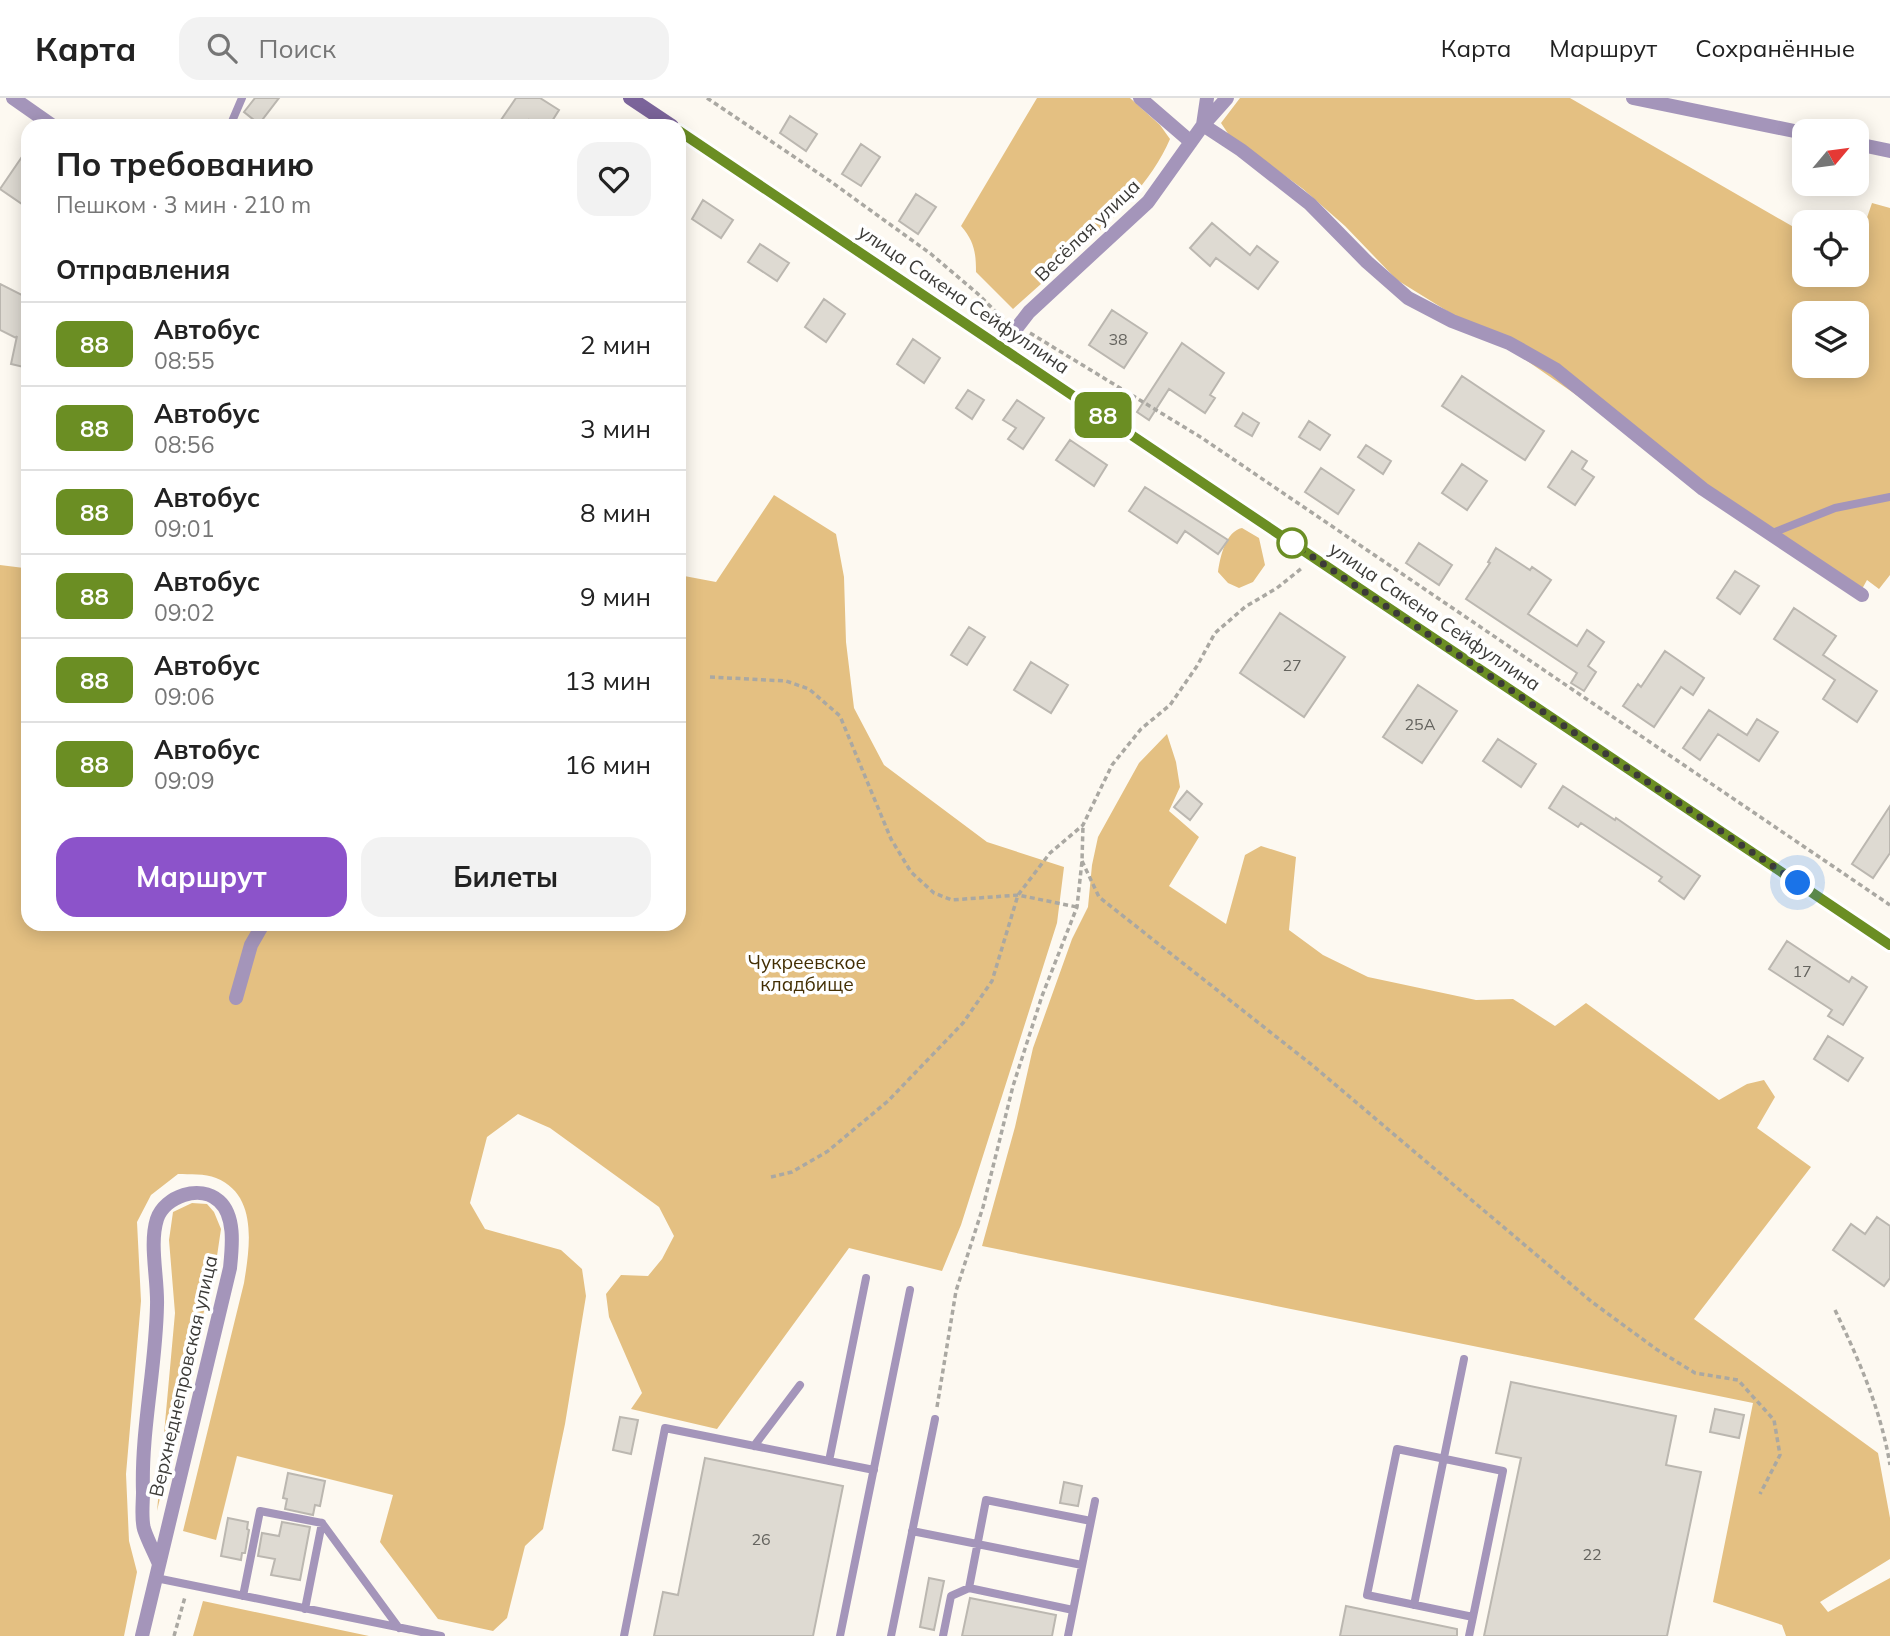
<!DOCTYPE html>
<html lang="ru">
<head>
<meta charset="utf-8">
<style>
  body { margin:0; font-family:Mulish,sans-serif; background:#f2f2f2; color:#222; height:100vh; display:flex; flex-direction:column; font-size:26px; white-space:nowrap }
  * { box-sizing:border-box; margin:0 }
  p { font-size:23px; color:#767676 }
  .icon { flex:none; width:38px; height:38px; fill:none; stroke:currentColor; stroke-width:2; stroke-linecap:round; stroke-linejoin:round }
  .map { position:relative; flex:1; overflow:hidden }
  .side { position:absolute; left:21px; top:21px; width:665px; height:812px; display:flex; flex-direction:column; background:#fff; border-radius:21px; box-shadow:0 4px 18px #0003 }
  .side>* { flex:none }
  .badge { padding:0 14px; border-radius:10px; font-size:24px; line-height:46px }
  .needle { width:46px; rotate:61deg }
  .controls { position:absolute; left:1792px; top:21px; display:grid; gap:14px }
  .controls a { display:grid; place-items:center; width:77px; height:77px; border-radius:14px; background:#fff; box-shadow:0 4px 18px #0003; font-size:35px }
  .you { position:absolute; width:35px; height:35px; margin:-18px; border:5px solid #fff; border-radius:50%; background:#1a73e8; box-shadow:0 0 0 10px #1a73e833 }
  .map>.badge { position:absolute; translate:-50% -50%; box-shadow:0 0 0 4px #fff }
  h2 { padding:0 35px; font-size:26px; line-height:63px }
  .round { display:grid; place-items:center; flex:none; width:74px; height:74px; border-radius:21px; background:#f2f2f2 }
  .headline { display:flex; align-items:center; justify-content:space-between; height:119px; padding:0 35px }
  h1 { font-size:33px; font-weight:700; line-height:52px }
  .primary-button { display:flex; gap:14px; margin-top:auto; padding:14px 35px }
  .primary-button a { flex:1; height:80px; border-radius:21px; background:#8c53ca; color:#fff; font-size:28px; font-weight:700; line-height:80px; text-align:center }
  .primary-button a+a { background:#f2f2f2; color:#222 }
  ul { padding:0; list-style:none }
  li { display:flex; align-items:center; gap:21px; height:84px; padding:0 35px; border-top:2px solid #e0e0e0 }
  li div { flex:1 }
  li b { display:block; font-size:26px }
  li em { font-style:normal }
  li .badge { min-width:77px; font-weight:700; text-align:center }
  header { display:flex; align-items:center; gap:42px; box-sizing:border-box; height:98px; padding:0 35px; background:#fff; border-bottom:2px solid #e0e0e0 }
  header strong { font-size:33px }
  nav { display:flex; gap:38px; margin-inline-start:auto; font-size:24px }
  .search { width:490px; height:63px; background:#f2f2f2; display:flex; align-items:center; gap:18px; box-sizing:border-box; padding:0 24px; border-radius:21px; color:#767676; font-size:26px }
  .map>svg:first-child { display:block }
</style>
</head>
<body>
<header>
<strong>Карта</strong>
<div class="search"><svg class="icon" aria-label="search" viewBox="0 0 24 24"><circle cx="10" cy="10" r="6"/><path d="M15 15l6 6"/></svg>Поиск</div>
<nav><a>Карта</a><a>Маршрут</a><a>Сохранённые</a></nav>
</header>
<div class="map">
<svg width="1890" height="1538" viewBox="0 0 1890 1538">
  <rect width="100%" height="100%" fill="#fdf9f1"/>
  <path fill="#e4c082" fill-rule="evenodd" d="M1037 0H1130L1160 27 1170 41C1143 105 1064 164 1013 211L976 174C976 154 974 143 961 128Z
    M1240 0H1570L1804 135V177H1857V149L1872 105 1890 110V477L1879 491 1867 482 1862 491 1728 402 1520 258 1397 182 1345 128 1303 91 1229 37 1221 25ZM1804 215H1857V268H1804Z
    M774 397 836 436 844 479 846 544 854 610 884 667 987 744 1064 769 1057 825 961 1127 942 1173 849 1150 717 1331 631 1311 642 1295 609 1219 606 1196 621 1177 648 1178 662 1161 674 1138 659 1109 550 1030 518 1016 487 1039 470 1105 485 1131 561 1152 582 1171 586 1198 565 1326 543 1431 525 1448 507 1520 493 1533 438 1521 380 1444 393 1397 237 1358 216 1442 183 1433 244 1185C250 1148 258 1097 216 1080 205 1075 189 1077 178 1076L151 1097 137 1124 141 1203 126 1376 129 1443 137 1474 124 1538H0V467L24 470 28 444V826H679V477L716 484Z
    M1242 430 1259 440 1265 467 1253 484 1239 490 1228 485 1218 474C1220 459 1226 433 1242 430Z
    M1167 636 1176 664 1180 689 1169 713 1199 739 1169 788 1226 826 1245 757 1261 748 1296 759 1289 832 1323 857 1368 879 1476 902 1513 901 1555 928 1586 905 1719 1002 1747 986 1764 982 1775 999 1757 1030 1811 1069 1694 1221 1878 1355 1890 1420V1461L1820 1504 1828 1514 1890 1480V1538H1786L1782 1527 1713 1504 1753 1305 982 1148 1015 1029 1033 950 1072 841 1088 809 1092 767 1098 739 1139 665Z
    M192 1105 207 1106 214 1114 221 1131 217 1158 157 1413 175 1215 169 1142 173 1114Z
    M203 1503 369 1538H193Z"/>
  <path fill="#dedad2" stroke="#bbb7b0" stroke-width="2" d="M255 0H279L259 26 244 14Z
    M516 0H540L559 12 549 28H538L529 22 525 28H510L501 22Z
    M790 18 817 36 806 53 780 35Z
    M861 46 880 59 861 88 842 76Z
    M28 50V97L22 106 0 91Z
    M916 96 936 109 918 136 899 123Z
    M703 102 733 122 721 140 692 121Z
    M1212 125 1250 157 1257 148 1278 164 1258 191 1216 160 1210 168 1190 150Z
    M760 146 789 165 777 183 748 164Z
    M0 186 28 200 26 220 28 221V270L11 266 17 238 16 240 0 232Z
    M824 201 845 216 826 244 805 229Z
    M1112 212 1147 235 1124 270 1089 247Z
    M913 241 940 260 924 285 897 266Z
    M1182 245 1224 275 1210 297 1215 300 1205 315 1169 291 1149 322 1137 314Z
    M1462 278 1544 333 1525 362 1442 308Z
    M968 292 984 302 972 321 956 310Z
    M1017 302 1044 320 1023 351 1008 341 1016 330 1003 322Z
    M1243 315 1259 325 1252 338 1235 328Z
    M1309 323 1330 337 1320 352 1299 339Z
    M1070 342 1107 367 1094 388 1056 362Z
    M1366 347 1391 363 1383 376 1358 359Z
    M1572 353 1587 363 1582 371 1594 379 1575 407 1548 389Z
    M1462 366 1487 383 1467 412 1442 395Z
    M1321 370 1354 392 1338 416 1305 394Z
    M1145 389 1228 442 1218 456 1185 433 1177 445 1129 413Z
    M1419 445 1452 467 1439 487 1406 465Z
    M1496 450 1530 472 1532 469 1551 482 1528 516 1577 548 1587 532 1604 544 1588 568 1596 574 1584 593 1571 585 1577 575 1466 501 1490 465 1488 464Z
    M1735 473 1759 488 1740 516 1717 500Z
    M1794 510 1836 538 1823 557 1877 593 1857 624 1823 601 1835 582 1774 541Z
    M1280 515 1345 559 1304 619 1240 575Z
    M969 529 985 539 967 567 951 557Z
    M1665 553 1704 580 1693 597 1681 589 1654 629 1623 608 1638 586 1641 589Z
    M1031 564 1068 587 1051 615 1014 592Z
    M1418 587 1457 613 1422 665 1383 639Z
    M1709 612 1747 637 1757 621 1778 634 1759 663 1718 636 1700 662 1683 650Z
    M1498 641 1536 666 1521 689 1483 663Z
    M1563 688 1615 722 1616 720 1700 778 1684 801 1659 783 1662 779 1581 725 1578 729 1549 710Z
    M1187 693 1202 706 1190 722 1174 709Z
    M1890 708V755L1873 780 1852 766Z
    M1787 843 1849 884 1852 879 1867 889 1843 927 1828 918 1832 912 1769 871Z
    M1828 938 1863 960 1848 983 1814 961Z
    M1877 1119 1890 1128V1180L1884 1188 1833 1152 1851 1126 1865 1136Z
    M1511 1284 1676 1318 1666 1367 1701 1374 1667 1538H1484L1521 1360 1496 1355Z
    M1715 1311 1744 1317 1739 1340 1710 1334Z
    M620 1319 638 1322 631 1356 613 1352Z
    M705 1360 843 1388 813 1538H654L663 1494 678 1497Z
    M288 1375 325 1383 320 1408 315 1407 313 1417 285 1411 287 1401 283 1400Z
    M1064 1384 1082 1388 1078 1408 1060 1405Z
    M228 1420 248 1424 247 1431 249 1432 245 1455H242L241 1462 221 1458Z
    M282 1424 310 1429 300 1482 271 1477 275 1461 258 1458 262 1435 279 1438Z
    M929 1480 944 1483 934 1532 920 1529Z
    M970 1500 1056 1517 1052 1538H962Z
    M1346 1508 1457 1531V1538H1340Z"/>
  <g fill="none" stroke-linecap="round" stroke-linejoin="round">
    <path stroke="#aaa8a2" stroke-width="3.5" stroke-dasharray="5 3.5" stroke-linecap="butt" d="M707 0 830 83 931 156 978 196 1004 222
      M1030 235 1202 340 1890 807
      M710 579 786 583 809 591 840 618 891 741 911 774 934 795 952 802 1018 797 1077 809
      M1082 763 1099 799 1312 967 1592 1204 1656 1251 1695 1275 1738 1282 1774 1322 1780 1357 1760 1396
      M771 1079 792 1074 828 1053 888 1003 963 925 992 883 1018 797 1050 755 1083 727 1112 667 1141 631 1170 607 1197 568 1215 535 1245 509 1277 490 1302 470
      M1835 1212C1859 1262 1881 1312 1890 1367
      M937 1309 956 1193 983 1109 1013 988 1042 898 1077 809 1082 763 1083 727
      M174 1538 185 1499"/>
    <path stroke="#a495ba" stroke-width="8" d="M230 28 242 0
      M1770 436 1835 410 1890 399
      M754 1348 800 1287
      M829 1363 866 1180
      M322 1425 399 1530
      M912 1433 1082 1467
      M156 1480 441 1538
      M243 1498 260 1413 322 1425 305 1511
      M1414 1507 1464 1261
      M1073 1512 969 1490 986 1402 1091 1423
      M624 1538 665 1330 874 1372
      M840 1538 910 1192
      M891 1538 935 1321
      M943 1538 951 1498 969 1490
      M1068 1538 1095 1403
      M1469 1538 1473 1519 1503 1373 1397 1351 1367 1497 1473 1519"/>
    <path stroke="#a495ba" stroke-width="14" d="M13 0 53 28
      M1140 0 1191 44
      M1227 0 1203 27 1241 52 1310 106 1367 164 1408 200 1452 223 1509 245 1555 271 1703 391 1862 497
      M1633 0 1804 35
      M1857 46 1890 53
      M1002 249 1029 214 1148 104 1203 27 1207 0
      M236 900 251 847 263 826
      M142 1538 230 1170C232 1150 236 1118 219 1103 200 1086 165 1098 157 1121 149 1146 158 1181 157 1207 156 1270 141 1331 143 1394 143 1405 141 1420 144 1431 148 1443 154 1454 159 1466"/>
    <path stroke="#7b649a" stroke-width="14" d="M630 0 672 28
      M679 33 1890 847"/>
  </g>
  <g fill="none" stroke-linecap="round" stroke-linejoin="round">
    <g stroke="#fff" stroke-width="16">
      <path id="line" d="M679 33 1890 847"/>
    </g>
    <use href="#line" stroke="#6b8e23" stroke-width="10"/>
    <path stroke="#3c3b38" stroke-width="7" stroke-dasharray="0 12.6" d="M1292 445 1798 785"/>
  </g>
  <circle fill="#fff" stroke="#6b8e23" stroke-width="3.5" cx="1292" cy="445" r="14"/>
  <g text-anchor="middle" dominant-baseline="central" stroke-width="7" stroke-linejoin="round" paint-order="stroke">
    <g font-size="16" fill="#64635e">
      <text x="1118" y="241">38</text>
      <text x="1292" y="567">27</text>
      <text x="1420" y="626">25А</text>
      <text x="1802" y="873">17</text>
      <text x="761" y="1441">26</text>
      <text x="1592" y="1456">22</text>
    </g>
    <g font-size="19" fill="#3c3b38" stroke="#fff">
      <text transform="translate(1087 132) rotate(-44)">Весёлая улица</text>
      <text transform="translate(964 201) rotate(34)">улица Сакена Сейфуллина</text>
      <text transform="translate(1435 518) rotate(34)">улица Сакена Сейфуллина</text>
      <text transform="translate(183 1278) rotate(-77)">Верхнеднепровская улица</text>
    </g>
    <g font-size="19" fill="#432f04" stroke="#fff">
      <text x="807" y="864">Чукреевское<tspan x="807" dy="22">кладбище</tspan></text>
    </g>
  </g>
</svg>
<div class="controls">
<a><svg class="needle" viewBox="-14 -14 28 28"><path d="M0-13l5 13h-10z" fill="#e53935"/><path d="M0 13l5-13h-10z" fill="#767676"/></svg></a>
<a><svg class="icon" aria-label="locate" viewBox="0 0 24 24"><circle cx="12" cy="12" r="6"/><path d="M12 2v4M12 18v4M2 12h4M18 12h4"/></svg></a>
<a><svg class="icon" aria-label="layers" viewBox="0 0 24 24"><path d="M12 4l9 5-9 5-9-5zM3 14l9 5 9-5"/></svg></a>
</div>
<div class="you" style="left:1798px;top:785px"></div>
<b class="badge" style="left:1103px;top:317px;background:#6b8e23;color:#fff">88</b>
<section class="side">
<div class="headline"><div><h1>По требованию</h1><p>Пешком · 3 мин · 210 m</p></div><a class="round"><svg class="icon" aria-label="heart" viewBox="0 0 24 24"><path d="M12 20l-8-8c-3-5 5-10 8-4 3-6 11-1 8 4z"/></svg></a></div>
<h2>Отправления</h2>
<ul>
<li><span class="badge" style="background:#6b8e23;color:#fff">88</span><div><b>Автобус</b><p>08:55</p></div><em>2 мин</em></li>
<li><span class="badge" style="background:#6b8e23;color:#fff">88</span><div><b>Автобус</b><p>08:56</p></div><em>3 мин</em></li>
<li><span class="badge" style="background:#6b8e23;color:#fff">88</span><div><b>Автобус</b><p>09:01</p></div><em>8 мин</em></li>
<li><span class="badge" style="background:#6b8e23;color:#fff">88</span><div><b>Автобус</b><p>09:02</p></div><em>9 мин</em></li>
<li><span class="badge" style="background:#6b8e23;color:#fff">88</span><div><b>Автобус</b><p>09:06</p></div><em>13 мин</em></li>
<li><span class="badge" style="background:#6b8e23;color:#fff">88</span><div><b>Автобус</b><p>09:09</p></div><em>16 мин</em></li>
</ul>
<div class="primary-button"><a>Маршрут</a><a>Билеты</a></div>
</section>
</div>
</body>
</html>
